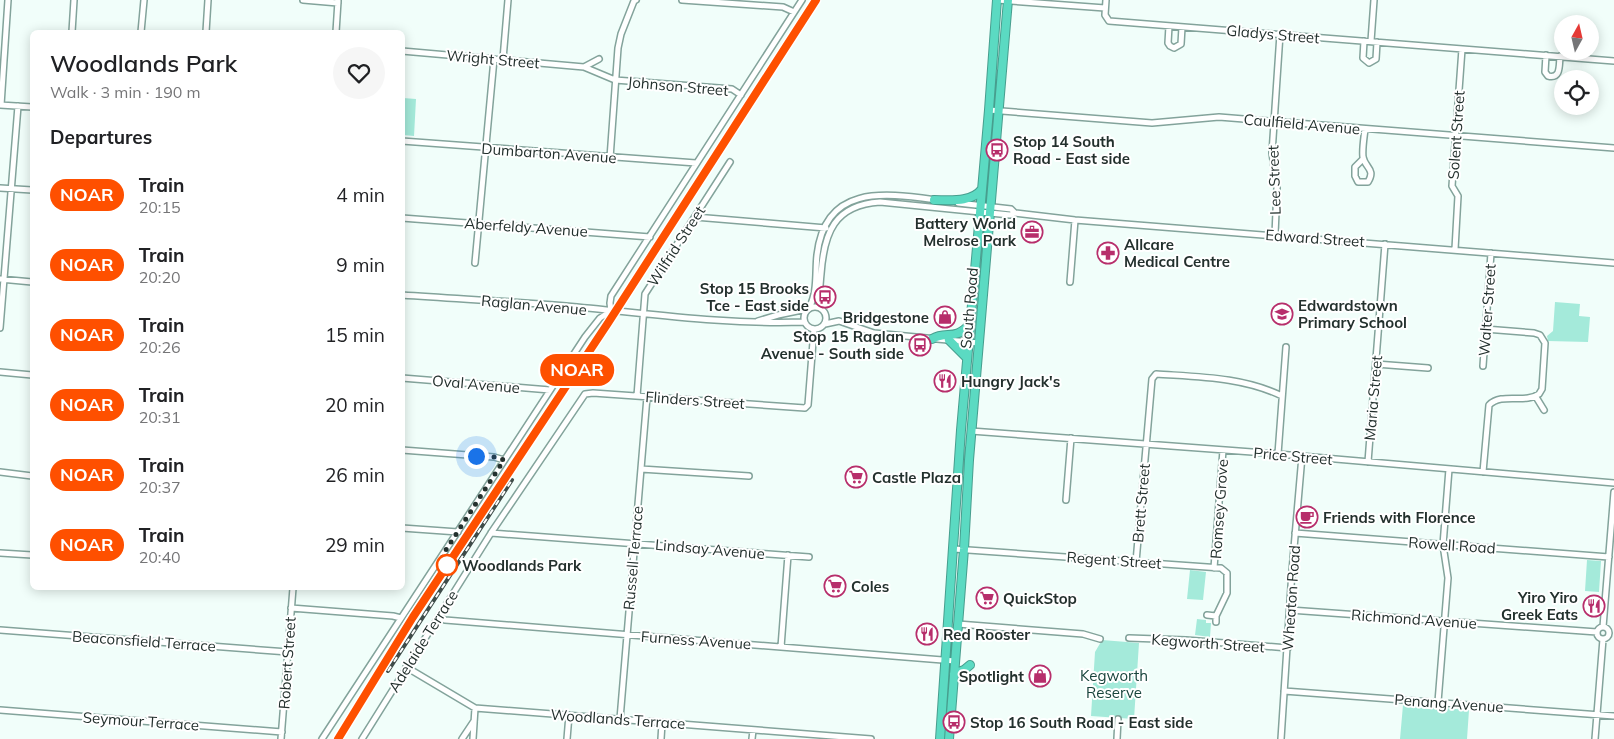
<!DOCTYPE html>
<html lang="en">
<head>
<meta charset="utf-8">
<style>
  body { margin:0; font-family:Mulish,sans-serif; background:#f6f6f6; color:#202124; height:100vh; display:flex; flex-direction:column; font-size:19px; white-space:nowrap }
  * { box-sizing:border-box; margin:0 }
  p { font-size:16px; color:#757577 }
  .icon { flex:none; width:28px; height:28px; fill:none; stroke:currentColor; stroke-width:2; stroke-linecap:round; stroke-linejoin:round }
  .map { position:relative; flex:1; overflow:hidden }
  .drawer { position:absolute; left:30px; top:30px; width:375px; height:560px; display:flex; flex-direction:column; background:#fff; border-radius:8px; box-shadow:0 2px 12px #0003 }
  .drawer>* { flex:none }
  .badge { padding:0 10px; border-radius:16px; font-size:18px; line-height:32px }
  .needle { width:32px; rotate:8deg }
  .controls { position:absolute; left:1554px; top:15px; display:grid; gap:10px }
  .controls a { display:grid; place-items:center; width:45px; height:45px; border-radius:50%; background:#fff; box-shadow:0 2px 12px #0003; font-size:25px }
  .you { position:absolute; width:25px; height:25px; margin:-12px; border:4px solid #fff; border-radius:50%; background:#1a73e8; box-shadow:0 0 0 8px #1a73e833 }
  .map>.badge { position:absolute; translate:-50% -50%; box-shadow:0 0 0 2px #fff }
  h2 { padding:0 20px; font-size:19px; line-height:45px }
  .round { display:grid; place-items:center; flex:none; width:52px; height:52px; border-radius:26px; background:#f6f6f6 }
  .headline { display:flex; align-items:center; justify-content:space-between; height:85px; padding:0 20px }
  h1 { font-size:24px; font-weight:600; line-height:38px }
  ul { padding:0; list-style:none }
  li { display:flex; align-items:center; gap:15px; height:70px; padding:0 20px }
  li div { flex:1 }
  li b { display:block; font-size:19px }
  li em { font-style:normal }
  li .badge { min-width:55px; font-weight:700; text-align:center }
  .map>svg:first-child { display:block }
</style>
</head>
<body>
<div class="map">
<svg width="1614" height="739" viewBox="0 0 1614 739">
  <rect width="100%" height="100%" fill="#f1fefa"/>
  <path fill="#a4eada" d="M403 98 416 99 414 136 403 135Z
    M1555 302 1580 304 1579 316 1590 317 1588 342 1548 341 1547 336 1553 331Z
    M1587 560 1601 561 1599 592 1585 591Z
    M1190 570 1206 572 1203 600 1187 599Z
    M1197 619 1206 620V623H1211L1210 637 1195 635Z
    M1102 640 1139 643 1134 719 1091 716 1095 652Z
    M1403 705 1469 710 1467 739H1400Z"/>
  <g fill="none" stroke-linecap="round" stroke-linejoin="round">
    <g stroke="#83a39b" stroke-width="8">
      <path id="minor" d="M303 0 338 3
        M682 0 783 7 794 12
        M997 0 1105 8
        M1106 0 1105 15 1109 21 1614 61
        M1169 26 1168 43 1170 46 1174 48 1181 44 1182 27
        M72 32 74 0
        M141 32 144 0
        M206 32 208 0
        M336 32 338 1
        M1364 41 1363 58 1369 63 1376 59 1377 42
        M1371 41 1374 0
        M402 51 584 67 615 80 732 89 741 95
        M1546 55 1545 72 1548 76C1561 79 1559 66 1560 56
        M503 59 508 0
        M584 67 599 59
        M0 105 32 107
        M1 105 8 0
        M989 110 1152 123 1219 117 1614 148
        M402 141 696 163
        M610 158 618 48 621 34 634 1 636 0
        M1363 159 1355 167V176L1358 182H1368C1376 169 1365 168 1363 157 1362 149 1364 138 1365 129
        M0 188 32 190
        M958 203 1011 209 1015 213
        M695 217 826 228
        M402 218 650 237
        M1275 235 1277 188 1272 153 1280 34
        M1455 249 1458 196 1452 186 1462 49
        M475 263 494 59
        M0 279 32 282
        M1070 282 1075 220
        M402 295C457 299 511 301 566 306 645 313 725 325 804 322
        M804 318a11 11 0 1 1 22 0a11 11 0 1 1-22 0Z
        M809 308C818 292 815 272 817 255 825 184 884 193 937 200
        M822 309C818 297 820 285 821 274 824 233 834 205 880 202L1010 215 1015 213 1075 220 1614 263
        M611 311 610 303 611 296 802 0
        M758 321 778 315 807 309
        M825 324 839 321 874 333 979 343
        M0 328 18 106
        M1376 364 1428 368
        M1483 366 1491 253
        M0 372 32 375
        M402 378 550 390
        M637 396 645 294 730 162
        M1536 397 1544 410
        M971 431 1278 454 1614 483
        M402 450 494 457 504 460
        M1278 454 1286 347
        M1368 462 1385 244
        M641 469 749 476
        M0 472 32 476
        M1483 472 1489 405C1502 392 1525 404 1539 394L1542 389 1545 343 1540 335 1534 333 1485 329
        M1066 500 1071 438
        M402 528 458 532
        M491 533 809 557
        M1295 533 1609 557
        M954 549 1221 568 1227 573V593L1216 616V622
        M0 553 32 555
        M1136 562 1152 379 1156 374C1199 377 1243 377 1282 396
        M1214 568 1223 450
        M291 608 393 616 401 618
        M1290 610 1597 632
        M1207 615 1216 616
        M438 617 445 620 955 661
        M958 624 1083 634 1100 639
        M1603 627 1614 492
        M1597 633a6 6 0 1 1 12 0a6 6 0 1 1-12 0Z
        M0 630 288 652
        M1129 638 1186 640 1288 648
        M781 647 788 555
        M406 667 475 708 871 739
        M1284 691 1614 716
        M1438 702 1448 578 1443 545 1449 469
        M0 710 282 732
        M620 719 647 397
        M281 739 293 588
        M322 739 585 337 600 318 611 311
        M362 739 491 533 585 394 593 393 805 408 808 405 814 329
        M462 739 474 721
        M473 739 475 708
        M567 739 569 715
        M661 739 662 723
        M752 739 753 730
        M1117 739 1118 719
        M1281 739 1292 571 1302 456
        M1595 739 1603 639"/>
    </g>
    <g stroke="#479e8e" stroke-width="10">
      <path id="highway" d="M934 200C949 200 972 203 982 189
        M932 339C947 330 954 342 970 324
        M949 340 967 358
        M954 674 964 670 970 665
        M940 739 961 430 989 110 997 0
        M949 739 964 549 969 460 1008 0"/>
    </g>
    <use href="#minor" stroke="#fff" stroke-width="5"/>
    <use href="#highway" stroke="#5bdac2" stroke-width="8"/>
    <g stroke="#3f4c49" stroke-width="4">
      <path id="rail" d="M388 671 512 480
        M338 739 413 617 608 323 816 0"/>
    </g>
    <use href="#rail" stroke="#fff" stroke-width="2" stroke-dasharray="5.5" stroke-linecap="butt"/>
  </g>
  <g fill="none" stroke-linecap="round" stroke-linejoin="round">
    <g stroke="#fff" stroke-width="11">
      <path id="line" d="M338 739 413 617 608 323 816 0"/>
    </g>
    <use href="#line" stroke="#fe5000" stroke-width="8"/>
    <path stroke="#23302d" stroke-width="5" stroke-dasharray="0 9" d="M447 565 442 556 504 460 494 457 476 456"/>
  </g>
  <defs>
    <g id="bus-ring" transform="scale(1.125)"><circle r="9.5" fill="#fff" stroke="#b72e6b" stroke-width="1.5"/><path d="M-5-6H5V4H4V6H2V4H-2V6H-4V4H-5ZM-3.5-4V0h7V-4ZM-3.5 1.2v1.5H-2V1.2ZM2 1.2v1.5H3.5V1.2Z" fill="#b72e6b"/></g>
    <g id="office-ring" transform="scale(1.125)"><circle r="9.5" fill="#fff" stroke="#b72e6b" stroke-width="1.5"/><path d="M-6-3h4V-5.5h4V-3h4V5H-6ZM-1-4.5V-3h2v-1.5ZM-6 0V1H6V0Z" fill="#b72e6b"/></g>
    <g id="pharmacy-ring" transform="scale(1.125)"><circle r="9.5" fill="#fff" stroke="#b72e6b" stroke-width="1.5"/><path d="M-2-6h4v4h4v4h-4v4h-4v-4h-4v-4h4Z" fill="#b72e6b"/></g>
    <g id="school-ring" transform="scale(1.125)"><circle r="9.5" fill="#fff" stroke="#b72e6b" stroke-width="1.5"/><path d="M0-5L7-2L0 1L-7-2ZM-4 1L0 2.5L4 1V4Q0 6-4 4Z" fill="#b72e6b"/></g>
    <g id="shop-ring" transform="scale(1.125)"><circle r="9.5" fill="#fff" stroke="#b72e6b" stroke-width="1.5"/><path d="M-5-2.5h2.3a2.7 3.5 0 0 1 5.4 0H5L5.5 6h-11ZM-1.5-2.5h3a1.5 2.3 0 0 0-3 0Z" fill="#b72e6b"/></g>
    <g id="restaurant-ring" transform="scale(1.125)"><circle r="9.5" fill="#fff" stroke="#b72e6b" stroke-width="1.5"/><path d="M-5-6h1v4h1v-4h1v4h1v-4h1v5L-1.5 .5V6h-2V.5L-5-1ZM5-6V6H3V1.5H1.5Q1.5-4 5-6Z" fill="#b72e6b"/></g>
    <g id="supermarket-ring" transform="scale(1.125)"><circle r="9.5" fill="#fff" stroke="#b72e6b" stroke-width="1.5"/><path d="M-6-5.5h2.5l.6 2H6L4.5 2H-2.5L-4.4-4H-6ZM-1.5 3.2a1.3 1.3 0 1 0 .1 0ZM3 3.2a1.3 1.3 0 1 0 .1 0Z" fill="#b72e6b"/></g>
    <g id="cafe-ring" transform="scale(1.125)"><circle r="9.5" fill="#fff" stroke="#b72e6b" stroke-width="1.5"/><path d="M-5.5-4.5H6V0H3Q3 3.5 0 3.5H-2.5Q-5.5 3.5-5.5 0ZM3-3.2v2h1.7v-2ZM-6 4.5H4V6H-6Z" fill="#b72e6b"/></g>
  </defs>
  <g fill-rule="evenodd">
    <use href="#bus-ring" x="997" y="150"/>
    <use href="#office-ring" x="1032" y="232"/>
    <use href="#pharmacy-ring" x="1108" y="253"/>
    <use href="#bus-ring" x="825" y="297"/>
    <use href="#school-ring" x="1282" y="314"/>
    <use href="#shop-ring" x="945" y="317"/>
    <use href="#bus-ring" x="920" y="345"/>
    <use href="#restaurant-ring" x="945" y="381"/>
    <use href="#supermarket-ring" x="856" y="477"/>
    <use href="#cafe-ring" x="1307" y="517"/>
    <use href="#supermarket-ring" x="835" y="586"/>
    <use href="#supermarket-ring" x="987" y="598"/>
    <use href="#restaurant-ring" x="1594" y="606"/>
    <use href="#restaurant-ring" x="927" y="634"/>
    <use href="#shop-ring" x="1040" y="676"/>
    <use href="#bus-ring" x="954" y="722"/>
  </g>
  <circle fill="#fff" stroke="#fe5000" stroke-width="2.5" cx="447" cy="565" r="10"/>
  <g text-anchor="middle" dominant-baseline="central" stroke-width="4" stroke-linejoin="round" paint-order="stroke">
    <g font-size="15" fill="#23302d" stroke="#fff">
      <text transform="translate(1273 34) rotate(5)">Gladys Street</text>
      <text transform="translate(493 59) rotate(5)">Wright Street</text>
      <text transform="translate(678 86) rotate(5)">Johnson Street</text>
      <text transform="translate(1302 124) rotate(5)">Caulfield Avenue</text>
      <text transform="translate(1456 135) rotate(-86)">Solent Street</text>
      <text transform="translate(549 153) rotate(4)">Dumbarton Avenue</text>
      <text transform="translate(1274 180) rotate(-92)">Lee Street</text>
      <text transform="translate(526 227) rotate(4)">Aberfeldy Avenue</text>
      <text transform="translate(1315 238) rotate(4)">Edward Street</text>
      <text transform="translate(676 246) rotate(-57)">Wilfrid Street</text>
      <text transform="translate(534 305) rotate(5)">Raglan Avenue</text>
      <text transform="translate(969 308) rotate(-85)">South Road</text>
      <text transform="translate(1487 310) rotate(-86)">Walter Street</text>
      <text transform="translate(476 384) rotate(5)">Oval Avenue</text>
      <text transform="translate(1373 398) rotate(-85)">Maria Street</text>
      <text transform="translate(695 400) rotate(4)">Flinders Street</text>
      <text transform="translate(1293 456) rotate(5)">Price Street</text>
      <text transform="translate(1141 503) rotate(-85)">Brett Street</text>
      <text transform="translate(1219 509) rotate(-86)">Romsey Grove</text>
      <text transform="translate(1452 545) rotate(4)">Rowell Road</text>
      <text transform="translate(710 549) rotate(5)">Lindsay Avenue</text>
      <text transform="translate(633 558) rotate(-85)">Russell Terrace</text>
      <text transform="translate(1114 560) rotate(4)">Regent Street</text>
      <text transform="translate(1291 598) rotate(-86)">Wheaton Road</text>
      <text transform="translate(1414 619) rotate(4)">Richmond Avenue</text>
      <text transform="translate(696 640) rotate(4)">Furness Avenue</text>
      <text transform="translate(144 641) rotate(4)">Beaconsfield Terrace</text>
      <text transform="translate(423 641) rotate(-58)">Adelaide Terrace</text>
      <text transform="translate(1208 643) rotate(4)">Kegworth Street</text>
      <text transform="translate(287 663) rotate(-86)">Robert Street</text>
      <text transform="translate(1449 703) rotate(4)">Penang Avenue</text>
      <text transform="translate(618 719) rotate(4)">Woodlands Terrace</text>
      <text transform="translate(141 721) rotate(4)">Seymour Terrace</text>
    </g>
    <g font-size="15" font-weight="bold" fill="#23302d" stroke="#fff" text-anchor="start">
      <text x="1013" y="141">Stop 14 South<tspan x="1013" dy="17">Road - East side</tspan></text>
      <text x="1016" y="223" text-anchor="end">Battery World<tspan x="1016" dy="17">Melrose Park</tspan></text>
      <text x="1124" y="244">Allcare<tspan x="1124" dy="17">Medical Centre</tspan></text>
      <text x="809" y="288" text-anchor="end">Stop 15 Brooks<tspan x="809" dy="17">Tce - East side</tspan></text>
      <text x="1298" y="305">Edwardstown<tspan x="1298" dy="17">Primary School</tspan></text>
      <text x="929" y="317" text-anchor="end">Bridgestone</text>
      <text x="904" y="336" text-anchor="end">Stop 15 Raglan<tspan x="904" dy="17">Avenue - South side</tspan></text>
      <text x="961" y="381">Hungry Jack's</text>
      <text x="872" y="477">Castle Plaza</text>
      <text x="1323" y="517">Friends with Florence</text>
      <text x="851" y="586">Coles</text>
      <text x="1578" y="597" text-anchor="end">Yiro Yiro<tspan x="1578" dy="17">Greek Eats</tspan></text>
      <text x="1003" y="598">QuickStop</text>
      <text x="943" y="634">Red Rooster</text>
      <text x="1024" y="676" text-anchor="end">Spotlight</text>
      <text x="970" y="722">Stop 16 South Road - East side</text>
    </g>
    <g font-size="15" font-weight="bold" fill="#23302d" stroke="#fff" text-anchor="start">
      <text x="462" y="565">Woodlands Park</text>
    </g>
    <g font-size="15" fill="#18443c" stroke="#fff">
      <text x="1114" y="675">Kegworth<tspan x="1114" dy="17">Reserve</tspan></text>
    </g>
  </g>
</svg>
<div class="controls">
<a><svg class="needle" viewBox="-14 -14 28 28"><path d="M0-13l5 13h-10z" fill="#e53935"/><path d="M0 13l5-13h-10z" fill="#757577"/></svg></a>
<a><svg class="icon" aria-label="locate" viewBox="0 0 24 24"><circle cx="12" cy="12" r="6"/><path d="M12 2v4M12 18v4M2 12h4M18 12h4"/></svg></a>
</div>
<div class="you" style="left:476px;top:456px"></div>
<b class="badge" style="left:577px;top:370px;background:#fe5000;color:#fff">NOAR</b>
<section class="drawer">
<div class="headline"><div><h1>Woodlands Park</h1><p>Walk · 3 min · 190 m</p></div><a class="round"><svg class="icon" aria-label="heart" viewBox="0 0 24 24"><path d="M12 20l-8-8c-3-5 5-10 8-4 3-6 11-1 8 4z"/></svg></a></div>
<h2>Departures</h2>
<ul>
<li><span class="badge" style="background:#fe5000;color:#fff">NOAR</span><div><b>Train</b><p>20:15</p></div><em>4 min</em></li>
<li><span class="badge" style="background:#fe5000;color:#fff">NOAR</span><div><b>Train</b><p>20:20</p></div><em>9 min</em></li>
<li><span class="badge" style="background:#fe5000;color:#fff">NOAR</span><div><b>Train</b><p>20:26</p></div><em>15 min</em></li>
<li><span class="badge" style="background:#fe5000;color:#fff">NOAR</span><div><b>Train</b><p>20:31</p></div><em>20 min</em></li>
<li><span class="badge" style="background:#fe5000;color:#fff">NOAR</span><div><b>Train</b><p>20:37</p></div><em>26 min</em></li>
<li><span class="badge" style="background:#fe5000;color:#fff">NOAR</span><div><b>Train</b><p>20:40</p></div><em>29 min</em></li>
</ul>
</section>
</div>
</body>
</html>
